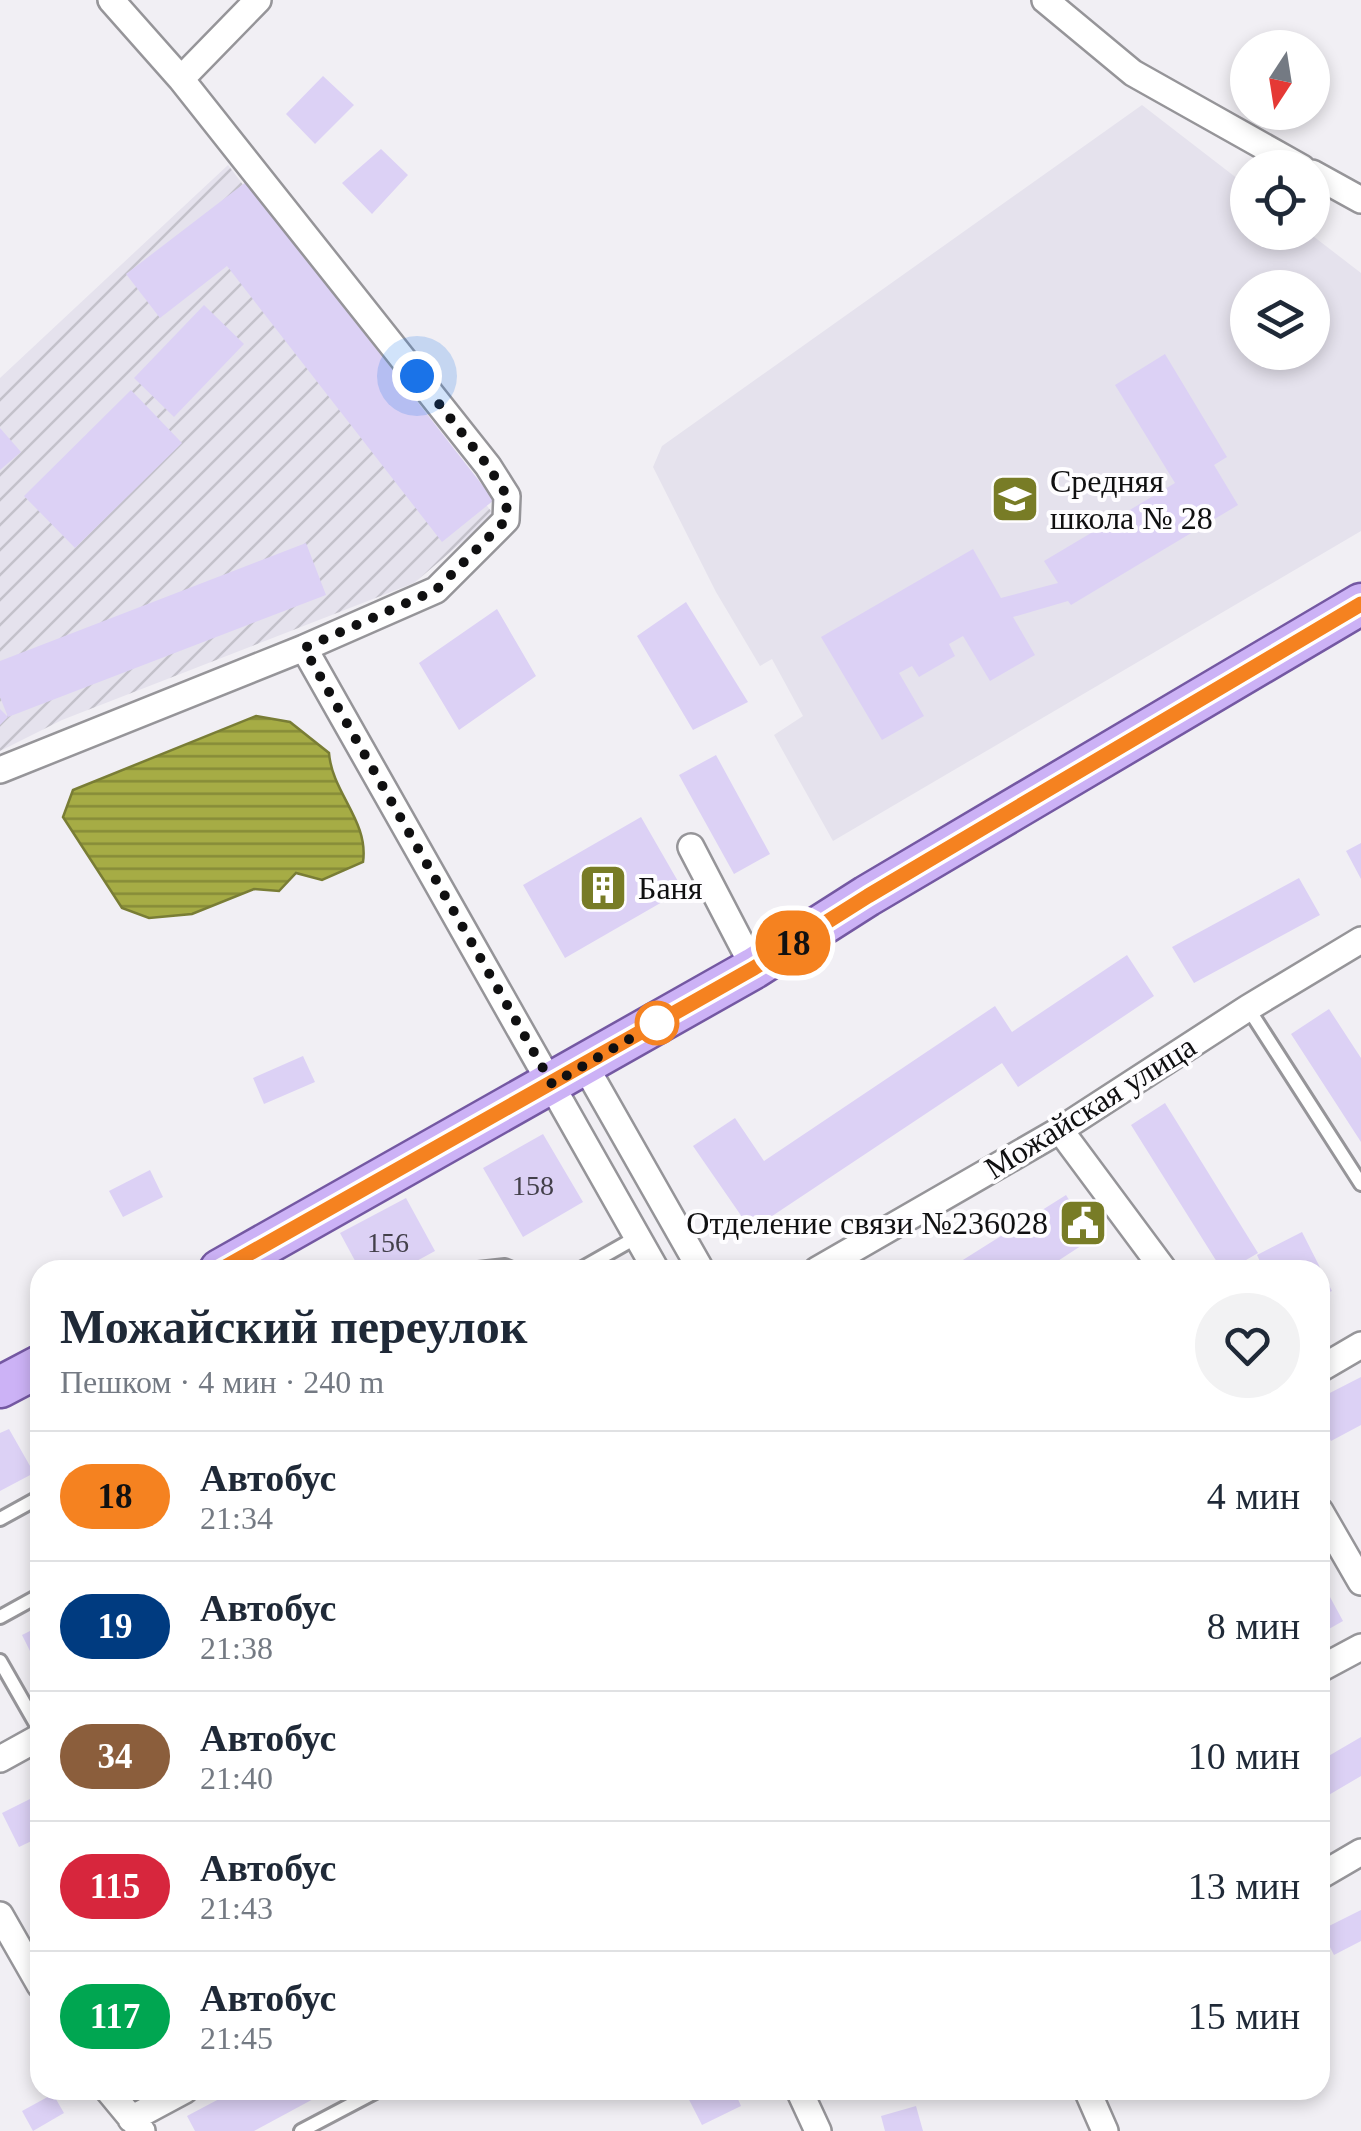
<!DOCTYPE html>
<html lang="ru">
<head>
<meta charset="utf-8">
<style>
  body { margin:0; font-family:"Times New Roman",serif; background:#f2f2f3; color:#1f2937; height:100vh; display:flex; flex-direction:column; font-size:38px; white-space:nowrap }
  * { box-sizing:border-box; margin:0 }
  p { font-size:32px; color:#747a83 }
  .icon { flex:none; width:55px; height:55px; fill:none; stroke:currentColor; stroke-width:2; stroke-linecap:round; stroke-linejoin:round }
  .map { position:relative; flex:1; overflow:hidden }
  .panel { position:absolute; left:30px; top:1260px; width:1300px; height:840px; display:flex; flex-direction:column; background:#fff; border-radius:30px; box-shadow:0 5px 15px #0003 }
  .panel>* { flex:none }
  .badge { padding:0 20px; border-radius:32px; font-size:35px; line-height:65px }
  .needle { width:65px; rotate:192deg }
  .controls { position:absolute; left:1230px; top:30px; display:grid; gap:20px }
  .controls a { display:grid; place-items:center; width:100px; height:100px; border-radius:50%; background:#fff; box-shadow:0 5px 15px #0003; font-size:50px }
  .you { position:absolute; width:50px; height:50px; margin:-25px; border:8px solid #fff; border-radius:50%; background:#1a73e8; box-shadow:0 0 0 15px #1a73e833 }
  .map>.badge { position:absolute; translate:-50% -50%; box-shadow:0 0 0 5px #fff }
  .round { display:grid; place-items:center; flex:none; width:105px; height:105px; border-radius:52px; background:#f2f2f3 }
  .head { display:flex; align-items:center; justify-content:space-between; height:170px; padding:0 30px }
  h1 { font-size:48px; font-weight:700; line-height:75px }
  ul { padding:0; list-style:none }
  li { display:flex; align-items:center; gap:30px; height:130px; padding:0 30px; border-top:2px solid #e0e1e3 }
  li div { flex:1 }
  li b { display:block; font-size:38px }
  li em { font-style:normal }
  li .badge { min-width:110px; font-weight:700; text-align:center }
  .map>svg:first-child { display:block }
</style>
</head>
<body>
<div class="map">
<svg width="1361" height="2131" viewBox="0 0 1361 2131">
  <defs>
    <pattern id="industrial-furrows" width="10" height="10" patternUnits="userSpaceOnUse" patternTransform="scale(2.5)"><rect width="10" height="10" fill="#e5e2ed"/><path d="M-1 1l2-2M0 10L10 0M9 11l2-2" fill="none" stroke="#c3c1ca"/></pattern>
    <pattern id="water-rules" width="6" height="5" patternUnits="userSpaceOnUse" patternTransform="scale(2.5)"><rect width="6" height="5" fill="#a6ac45"/><path d="M0 2.5h6" fill="none" stroke="#868b38"/></pattern>
  </defs>
  <rect width="100%" height="100%" fill="#f1eff4"/>
  <path fill="#e5e2ed" fill-rule="evenodd" d="M1142 105 1247 186 1248 232 1309 233 1361 273V531L833 841 774 735 803 716 772 659 760 666 716 592 653 467 662 446ZM1248 288H1312V352H1248Z"/>
  <path fill="url(#industrial-furrows)" d="M228 165 494 515 414 583 62 720 0 751V378Z"/>
  <path fill="url(#water-rules)" stroke="#797d35" stroke-width="2.5" d="M256 716 290 722 329 753C332 793 369 821 363 862L322 880 296 873 279 891 254 889 192 914 149 918 122 908 63 817 73 790Z"/>
  <path fill="#dcd1f5" d="M323 76 354 105 315 144 286 114Z
    M381 149 408 175 372 214 342 183Z
    M246 182 494 500 442 542 227 266 160 318 126 274Z
    M204 305 244 344 174 417 134 378Z
    M1165 354 1227 457 1214 465 1238 505 1071 605 1068 601 1013 617 1035 655 990 681 963 636 949 644 955 656 919 677 912 666 899 673 924 716 882 740 821 637 973 549 1001 598 1058 583 1044 561 1175 483 1115 385Z
    M131 390 182 443 75 548 24 496Z
    M0 428 21 452 0 470Z
    M306 543 326 595 8 717 0 725V709L8 717 0 697V661Z
    M686 602 748 702 693 730 637 636Z
    M497 609 536 676 459 730 419 663Z
    M716 755 770 854 734 874 679 775Z
    M641 817 683 890 565 958 523 885Z
    M1361 843V879L1346 851Z
    M1299 878 1320 915 1194 983 1172 947Z
    M1127 955 1154 996 1018 1087 1002 1063 751 1230 693 1146 735 1118 764 1161 995 1006 1012 1032Z
    M1329 1009 1361 1058V1142L1291 1034Z
    M303 1056 315 1082 264 1104 253 1078Z
    M1165 1103 1258 1253 1229 1270H1222L1131 1125Z
    M543 1134 583 1202 523 1237 483 1168Z
    M150 1170 163 1197 123 1217 109 1191Z
    M1066 1195 1093 1238 1044 1270H947Z
    M406 1198 435 1251 400 1270H360L340 1233Z
    M1302 1232 1332 1291 1320 1296V1270H1264L1257 1255Z
    M1361 1377V1425L1331 1441 1320 1420V1398Z
    M9 1429 34 1473 0 1491V1433Z
    M1324 1586 1343 1621 1320 1634V1588Z
    M40 1626V1671L22 1635Z
    M1361 1737V1776L1327 1796 1320 1784V1761Z
    M40 1794V1837L19 1847 2 1813Z
    M1361 1910V1941L1334 1955 1321 1930Z
    M236 2090H330L254 2131H195L187 2116Z
    M684 2090H734L741 2106 702 2125Z
    M53 2094 64 2113 33 2131 22 2111Z
    M916 2106 923 2131H885L881 2116Z"/>
  <g fill="none" stroke-linecap="round" stroke-linejoin="round">
    <g stroke="#969599" stroke-width="18">
      <path id="service" d="M1248 1008 1361 1184
        M469 1270 505 1266 515 1270
        M579 1270 637 1237
        M0 1519 40 1497
        M0 1617 40 1595
        M0 1661 40 1731
        M301 2131 379 2090"/>
    </g>
    <g stroke="#969599" stroke-width="30">
      <path id="minor" d="M1045 0 1133 73 1302 168
        M181 79 258 0
        M1312 173 1361 200
        M304 648 656 1270
        M0 770 304 648 436 590 506 520 507 496 488 466 181 79 111 0
        M691 847 754 968
        M584 1064 701 1270
        M1060 1130 1164 1270
        M817 1270 1060 1130 1248 1008 1361 940
        M1320 1369 1361 1345
        M1320 1511 1361 1582
        M1320 1669 1361 1647
        M0 1759 40 1737
        M1320 1876 1361 1852
        M0 1915 40 1985
        M108 2090 142 2131
        M799 2090 818 2131
        M1087 2090 1105 2131
        M131 2119 185 2090"/>
    </g>
    <g stroke="#7458a2" stroke-width="45">
      <path id="primary" d="M220 1270 754 968 867 896 1361 604
        M0 1387 40 1366"/>
    </g>
    <use href="#service" stroke="#fff" stroke-width="12"/>
    <use href="#minor" stroke="#fff" stroke-width="25"/>
    <use href="#primary" stroke="#ccb2f6" stroke-width="40"/>
  </g>
  <g fill="none" stroke-linecap="round" stroke-linejoin="round">
    <g stroke="#fff" stroke-width="22">
      <path id="line" d="M220 1270 754 968 868 896 1361 604"/>
    </g>
    <use href="#line" stroke="#f58220" stroke-width="15"/>
    <path stroke="#101011" stroke-width="10" stroke-dasharray="0 18" d="M417 376 488 466 507 496 506 520 436 590 304 648 552 1084 657 1023"/>
  </g>
  <defs>
    <g id="school-square" transform="scale(2.5)"><rect x="-9" y="-9" width="18" height="18" rx="4" fill="#787c26" stroke="#fefdff"/><path d="M0-5L7-2L0 1L-7-2ZM-4 1L0 2.5L4 1V4Q0 6-4 4Z" fill="#fff"/></g>
    <g id="building-square" transform="scale(2.5)"><rect x="-9" y="-9" width="18" height="18" rx="4" fill="#787c26" stroke="#fefdff"/><path d="M-4-6H4V6H1V3H-1V6H-4ZM-2.5-4.3h1.7v1.8h-1.7ZM.8-4.3h1.7v1.8H.8ZM-2.5-1h1.7V.8h-1.7ZM.8-1h1.7V.8H.8Z" fill="#fff"/></g>
    <g id="civic-square" transform="scale(2.5)"><rect x="-9" y="-9" width="18" height="18" rx="4" fill="#787c26" stroke="#fefdff"/><path d="M-.6-6.5H3V-4.5H.6V-3L4-1V1h2V6H-6V1h2V-1L-.6-3ZM-1.2 2.5V6h2.4V2.5Z" fill="#fff"/></g>
  </defs>
  <g fill-rule="evenodd">
    <use href="#school-square" x="1015" y="499"/>
    <use href="#building-square" x="603" y="888"/>
    <use href="#civic-square" x="1083" y="1223"/>
  </g>
  <circle fill="#fff" stroke="#f58220" stroke-width="5" cx="657" cy="1023" r="20"/>
  <g text-anchor="middle" dominant-baseline="central" stroke-width="8" stroke-linejoin="round" paint-order="stroke">
    <g font-size="28" fill="#43404a">
      <text x="533" y="1185">158</text>
      <text x="388" y="1242">156</text>
    </g>
    <g font-size="32" fill="#101011" stroke="#fefdff" text-anchor="start">
      <text x="1050" y="481">Средняя<tspan x="1050" dy="37">школа № 28</tspan></text>
      <text x="638" y="888">Баня</text>
      <text x="1048" y="1223" text-anchor="end">Отделение связи №236028</text>
    </g>
    <g font-size="32" fill="#101011" stroke="#fefdff">
      <text transform="translate(1090 1107) rotate(-32)">Можайская улица</text>
    </g>
  </g>
</svg>
<div class="controls">
<a><svg class="needle" viewBox="-14 -14 28 28"><path d="M0-13l5 13h-10z" fill="#e53935"/><path d="M0 13l5-13h-10z" fill="#747a83"/></svg></a>
<a><svg class="icon" aria-label="locate" viewBox="0 0 24 24"><circle cx="12" cy="12" r="6"/><path d="M12 2v4M12 18v4M2 12h4M18 12h4"/></svg></a>
<a><svg class="icon" aria-label="layers" viewBox="0 0 24 24"><path d="M12 4l9 5-9 5-9-5zM3 14l9 5 9-5"/></svg></a>
</div>
<div class="you" style="left:417px;top:376px"></div>
<b class="badge" style="left:793px;top:943px;background:#f58220;color:#111">18</b>
<section class="panel">
<div class="head"><div><h1>Можайский переулок</h1><p>Пешком · 4 мин · 240 m</p></div><a class="round"><svg class="icon" aria-label="heart" viewBox="0 0 24 24"><path d="M12 20l-8-8c-3-5 5-10 8-4 3-6 11-1 8 4z"/></svg></a></div>
<ul>
<li><span class="badge" style="background:#f58220;color:#111">18</span><div><b>Автобус</b><p>21:34</p></div><em>4 мин</em></li>
<li><span class="badge" style="background:#003b80;color:#fff">19</span><div><b>Автобус</b><p>21:38</p></div><em>8 мин</em></li>
<li><span class="badge" style="background:#8b5e3c;color:#fff">34</span><div><b>Автобус</b><p>21:40</p></div><em>10 мин</em></li>
<li><span class="badge" style="background:#d7263d;color:#fff">115</span><div><b>Автобус</b><p>21:43</p></div><em>13 мин</em></li>
<li><span class="badge" style="background:#00a651;color:#fff">117</span><div><b>Автобус</b><p>21:45</p></div><em>15 мин</em></li>
</ul>
</section>
</div>
</body>
</html>
